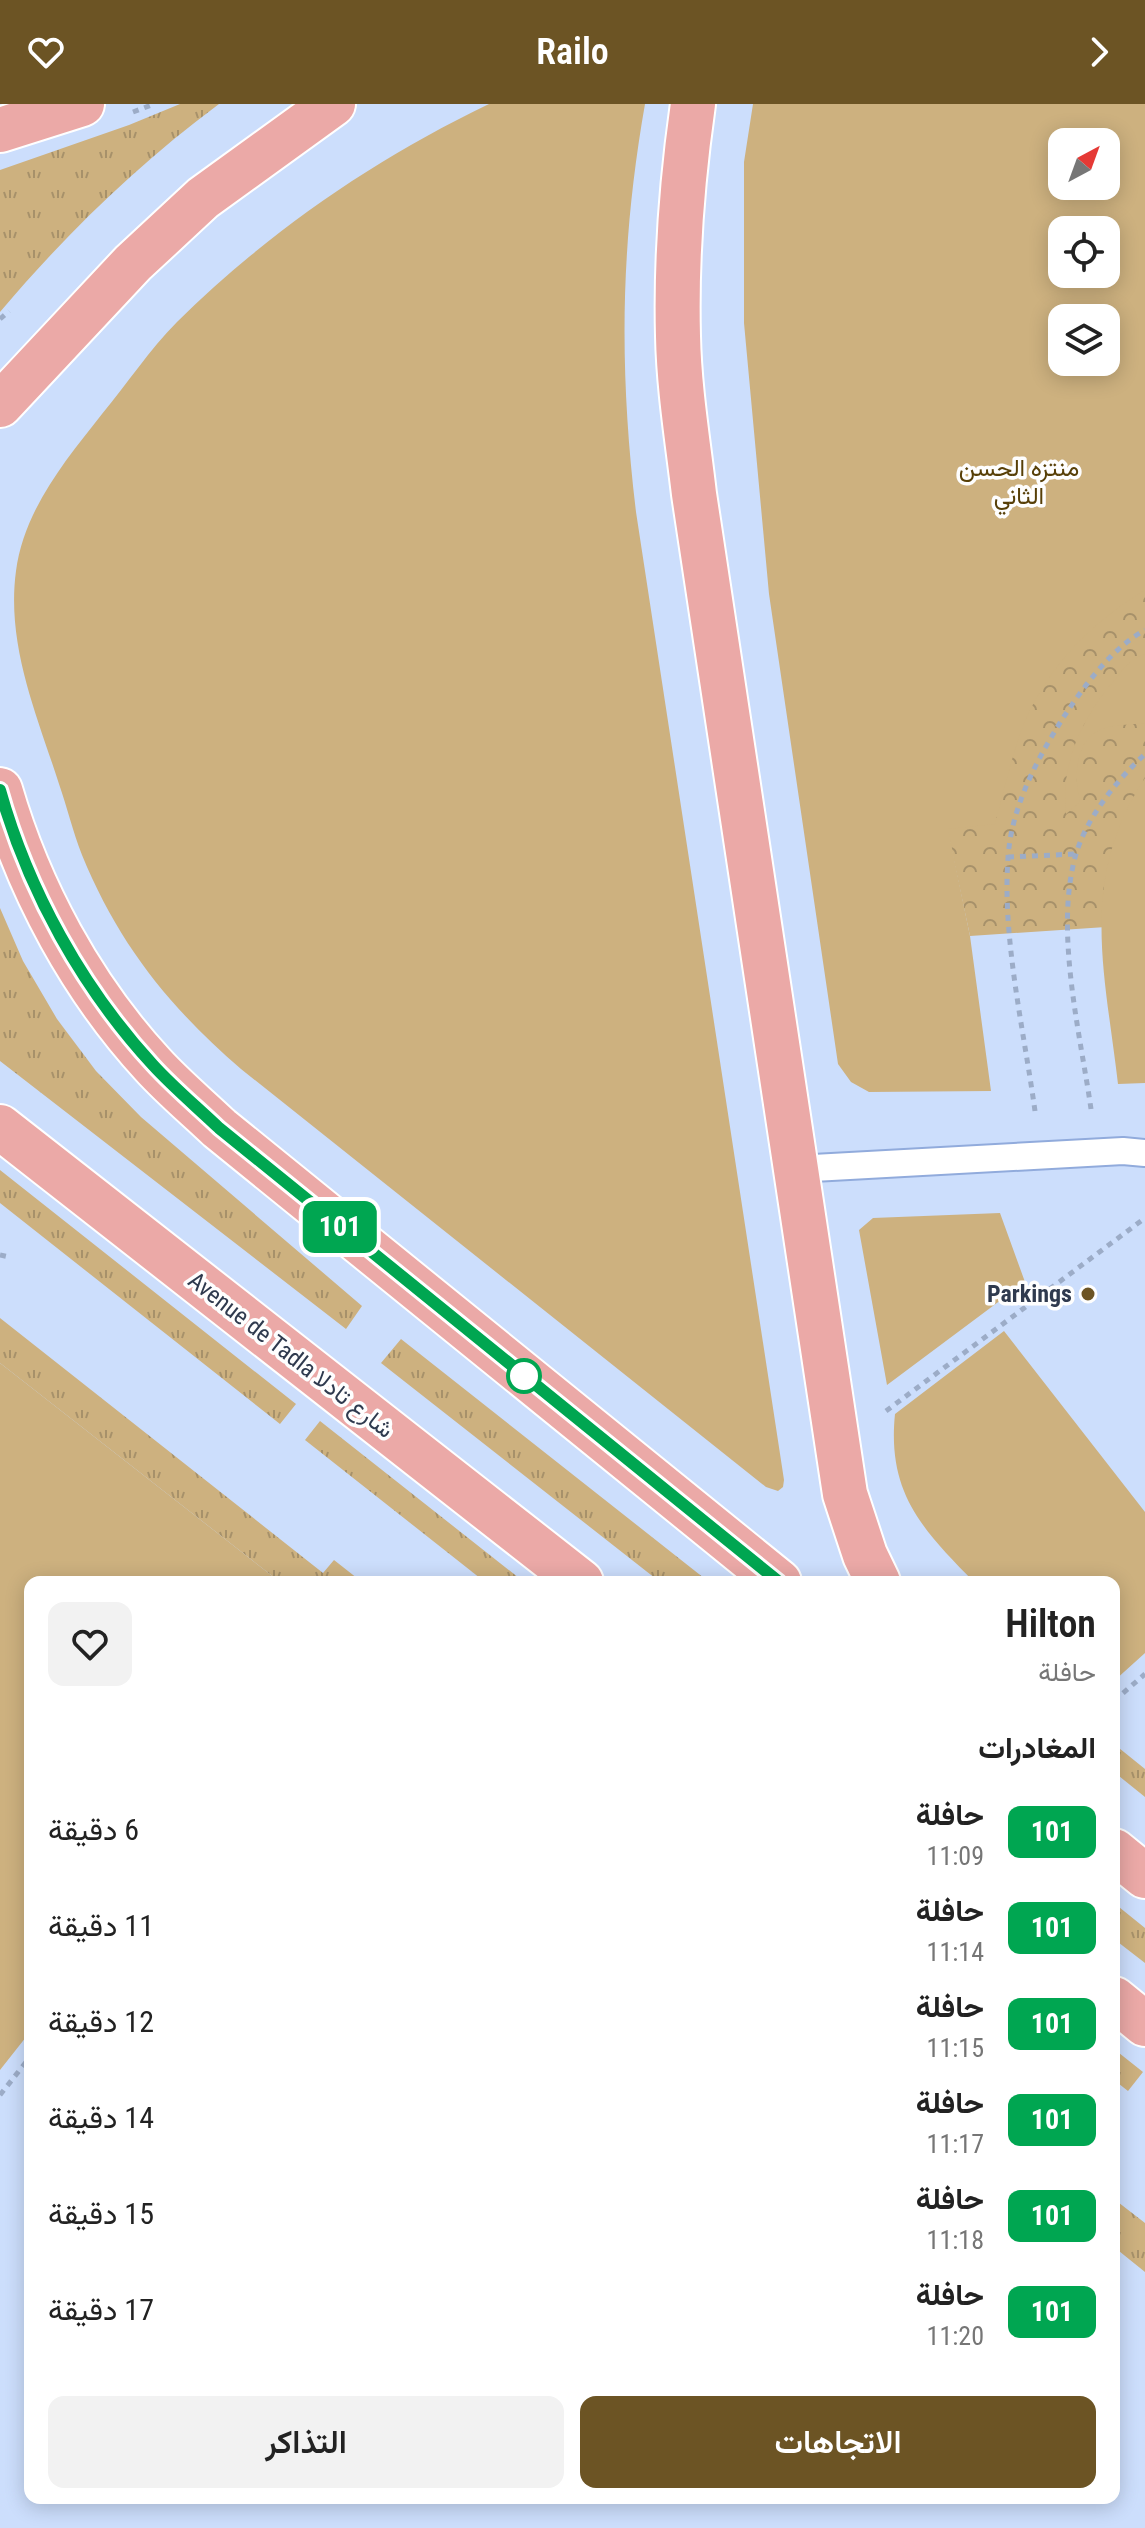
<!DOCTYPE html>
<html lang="ar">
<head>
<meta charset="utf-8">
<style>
  body { margin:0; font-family:"Roboto Condensed",Vazirmatn,sans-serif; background:#f2f2f2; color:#222; direction:rtl; height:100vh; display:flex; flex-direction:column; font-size:30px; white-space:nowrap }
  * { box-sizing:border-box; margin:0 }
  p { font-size:26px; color:#767676 }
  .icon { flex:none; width:44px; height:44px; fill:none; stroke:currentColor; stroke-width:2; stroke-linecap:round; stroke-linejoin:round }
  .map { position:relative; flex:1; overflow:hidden; direction:ltr }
  .drawer { position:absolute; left:24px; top:1472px; width:1096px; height:928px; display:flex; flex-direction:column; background:#fff; border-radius:16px; box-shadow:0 4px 20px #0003; direction:rtl }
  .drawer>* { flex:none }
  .badge { padding:0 16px; border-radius:12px; font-size:28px; line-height:52px }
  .needle { width:52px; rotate:41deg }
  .fabs { position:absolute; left:1048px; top:24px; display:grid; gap:16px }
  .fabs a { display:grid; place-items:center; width:72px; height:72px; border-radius:16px; background:#fff; box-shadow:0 4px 20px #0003; font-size:40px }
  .map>.badge { position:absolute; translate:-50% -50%; box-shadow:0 0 0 4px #fff }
  h2 { padding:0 24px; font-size:30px; line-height:72px }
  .round { display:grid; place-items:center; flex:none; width:84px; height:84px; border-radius:16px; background:#f2f2f2 }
  .head { display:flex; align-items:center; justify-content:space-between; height:136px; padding:0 24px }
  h1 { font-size:38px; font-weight:600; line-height:60px }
  .primary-button { display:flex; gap:16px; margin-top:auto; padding:16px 24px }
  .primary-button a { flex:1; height:92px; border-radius:16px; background:#6c5424; color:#fff; font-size:32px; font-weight:600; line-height:92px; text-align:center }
  .primary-button a+a { background:#f2f2f2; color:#222 }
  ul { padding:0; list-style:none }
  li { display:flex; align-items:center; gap:24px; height:96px; padding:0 24px }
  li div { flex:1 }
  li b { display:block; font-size:30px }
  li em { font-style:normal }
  li .badge { min-width:88px; font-weight:700; text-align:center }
  header { display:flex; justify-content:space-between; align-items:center; height:104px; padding:0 24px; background:#6c5424; color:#fff; font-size:36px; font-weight:600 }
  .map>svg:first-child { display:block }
</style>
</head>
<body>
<header><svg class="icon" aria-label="forward" viewBox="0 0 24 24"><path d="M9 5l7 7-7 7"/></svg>Railo<svg class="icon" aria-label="heart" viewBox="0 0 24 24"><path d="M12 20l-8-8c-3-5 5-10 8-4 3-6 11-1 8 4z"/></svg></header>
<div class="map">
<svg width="1145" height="2424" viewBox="0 0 1145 2424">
  <defs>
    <pattern id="grass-tufts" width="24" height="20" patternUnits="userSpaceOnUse" patternTransform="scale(2)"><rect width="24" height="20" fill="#cdb17f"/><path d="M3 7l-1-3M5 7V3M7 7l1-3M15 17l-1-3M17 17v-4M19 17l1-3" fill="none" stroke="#a7916a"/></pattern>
    <pattern id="park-crowns" width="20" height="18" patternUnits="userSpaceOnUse" patternTransform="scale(2)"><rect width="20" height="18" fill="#cdb17f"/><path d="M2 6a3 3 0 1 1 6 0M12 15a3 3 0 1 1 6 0" fill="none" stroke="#a7916a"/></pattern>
  </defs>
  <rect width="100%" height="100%" fill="#ccdefc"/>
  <path fill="url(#grass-tufts)" d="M180 0H219C137 61 66 130 0 208V66L129 21Z
    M0 804 23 857 57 915 96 967 141 1013 362 1202 346 1225 0 957Z
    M0 1066 296 1300 280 1320 0 1099Z
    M0 1214 323 1469 334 1456 362 1478H280L0 1259Z
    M401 1235 709 1478H660L381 1259Z
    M320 1317 524 1478H485L305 1336Z
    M1114 1640 1145 1665V1693L1114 1668Z
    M1114 1799 1145 1824V1859L1114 1835Z
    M1114 1945 1143 1968 1128 1987 1114 1976Z
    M1114 2095 1145 2119V2168L1114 2143Z"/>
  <path fill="url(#park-crowns)" fill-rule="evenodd" d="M871 0H1145V853L1121 822 970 832 947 724ZM1062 38H1106V82H1062ZM1062 126H1106V170H1062ZM1062 214H1106V258H1062Z"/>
  <path fill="#cdb17f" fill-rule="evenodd" d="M489 0H645C620 142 619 265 636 408L784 1376 783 1383 778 1387 766 1383 241 965C169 903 118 839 82 751 73 728 67 703 59 680 37 611 6 541 16 467 24 406 65 357 102 310 127 280 150 245 177 218 268 128 373 56 489 0Z
    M753 0H1145V486C1089 520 1043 567 1020 630 1010 659 1003 690 995 720L948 725 970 832 991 987 869 988 851 978 838 960 769 490 744 219V58ZM1062 38H1106V82H1062ZM1062 126H1106V170H1062ZM1106 214V258H1062V214Z
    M1145 550V619C1131 621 1114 620 1101 625 1074 638 1074 673 1080 698L1066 710C1060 658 1083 612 1117 573 1125 563 1132 554 1145 550Z
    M1145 674V979L1118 980C1105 867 1078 776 1145 674Z
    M1000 1109 1025 1178 887 1281 859 1126 873 1114Z
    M1004 1227 1145 1408V1549L1114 1577V1478H974C922 1425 887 1389 895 1310Z
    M0 1259 280 1478H30V1928L0 1966Z"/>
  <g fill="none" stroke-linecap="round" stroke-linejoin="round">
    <g stroke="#91abdc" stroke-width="30">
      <path id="lane" d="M795 1065 1123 1047 1145 1049"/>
    </g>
    <g stroke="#fff" stroke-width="48">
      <path id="primary" d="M693 0C682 77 676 155 678 232 679 285 688 338 694 390L845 1390 865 1451 878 1478
        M0 26 82 0
        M0 301 133 159 203 94 333 0
        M0 686C29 786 82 884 153 961 173 983 197 1003 219 1024L779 1478
        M0 1023 581 1478
        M1114 1747 1145 1772
        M1114 1895 1145 1920"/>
    </g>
    <path stroke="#9cacc7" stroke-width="5" stroke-dasharray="6 6" stroke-linecap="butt" d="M133 8 154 0
      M0 215 9 207
      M1008 753 1076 750
      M1091 1005C1080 928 1054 826 1076 750 1087 713 1117 676 1145 650
      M1035 1007C1024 927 1002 834 1008 754 1011 704 1037 655 1063 614 1084 582 1111 545 1145 526
      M0 1151 9 1153
      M886 1307 1145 1114
      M1114 1597 1145 1570
      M0 1991 30 1953"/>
    <use href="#lane" stroke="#fff" stroke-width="26"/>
    <use href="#primary" stroke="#eba9a7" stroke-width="44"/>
  </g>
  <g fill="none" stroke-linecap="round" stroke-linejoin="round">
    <g stroke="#fff" stroke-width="18">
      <path id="line" d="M0 686C28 786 82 884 153 961 173 983 197 1003 219 1024L779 1478"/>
    </g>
    <use href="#line" stroke="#00a651" stroke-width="12"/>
  </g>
  <circle fill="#6c5424" stroke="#fefefe" stroke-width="3" cx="1088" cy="1190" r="8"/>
  <circle fill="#fff" stroke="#00a651" stroke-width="4" cx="524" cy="1272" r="16"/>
  <g text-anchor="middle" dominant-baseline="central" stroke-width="7" stroke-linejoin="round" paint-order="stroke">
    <g font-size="24" fill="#573f07" stroke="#fefefe">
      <text x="1019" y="364">منتزه الحسن<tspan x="1019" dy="28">الثاني</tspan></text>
    </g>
    <g font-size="24" font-weight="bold" fill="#2f3a4e" stroke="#fefefe" text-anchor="end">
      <text x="1072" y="1190">Parkings</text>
    </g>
    <g font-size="24" fill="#2f3a4e" stroke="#fefefe">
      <text transform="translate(291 1251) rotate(38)">Avenue de Tadla شارع تادلا</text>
    </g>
  </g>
</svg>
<div class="fabs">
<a><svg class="needle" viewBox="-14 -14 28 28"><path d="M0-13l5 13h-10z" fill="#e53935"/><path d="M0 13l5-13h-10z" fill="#767676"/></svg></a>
<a><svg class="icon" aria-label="locate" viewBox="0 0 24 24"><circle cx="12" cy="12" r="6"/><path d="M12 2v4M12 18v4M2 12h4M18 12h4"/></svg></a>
<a><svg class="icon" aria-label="layers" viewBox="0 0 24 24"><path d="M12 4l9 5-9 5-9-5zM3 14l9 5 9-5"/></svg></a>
</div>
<b class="badge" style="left:340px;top:1123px;background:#00a651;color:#fff">101</b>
<section class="drawer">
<div class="head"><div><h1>Hilton</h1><p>حافلة</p></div><a class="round"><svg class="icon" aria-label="heart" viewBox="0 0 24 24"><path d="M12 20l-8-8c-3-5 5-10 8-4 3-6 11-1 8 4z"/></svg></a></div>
<h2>المغادرات</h2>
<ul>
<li><span class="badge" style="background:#00a651;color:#fff">101</span><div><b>حافلة</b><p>11:09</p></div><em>6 دقيقة</em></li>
<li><span class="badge" style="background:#00a651;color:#fff">101</span><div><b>حافلة</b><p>11:14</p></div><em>11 دقيقة</em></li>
<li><span class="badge" style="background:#00a651;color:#fff">101</span><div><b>حافلة</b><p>11:15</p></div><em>12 دقيقة</em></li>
<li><span class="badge" style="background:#00a651;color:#fff">101</span><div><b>حافلة</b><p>11:17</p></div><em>14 دقيقة</em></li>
<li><span class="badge" style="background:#00a651;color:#fff">101</span><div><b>حافلة</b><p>11:18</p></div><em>15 دقيقة</em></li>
<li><span class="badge" style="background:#00a651;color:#fff">101</span><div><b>حافلة</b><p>11:20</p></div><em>17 دقيقة</em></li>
</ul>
<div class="primary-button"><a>الاتجاهات</a><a>التذاكر</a></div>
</section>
</div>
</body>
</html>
